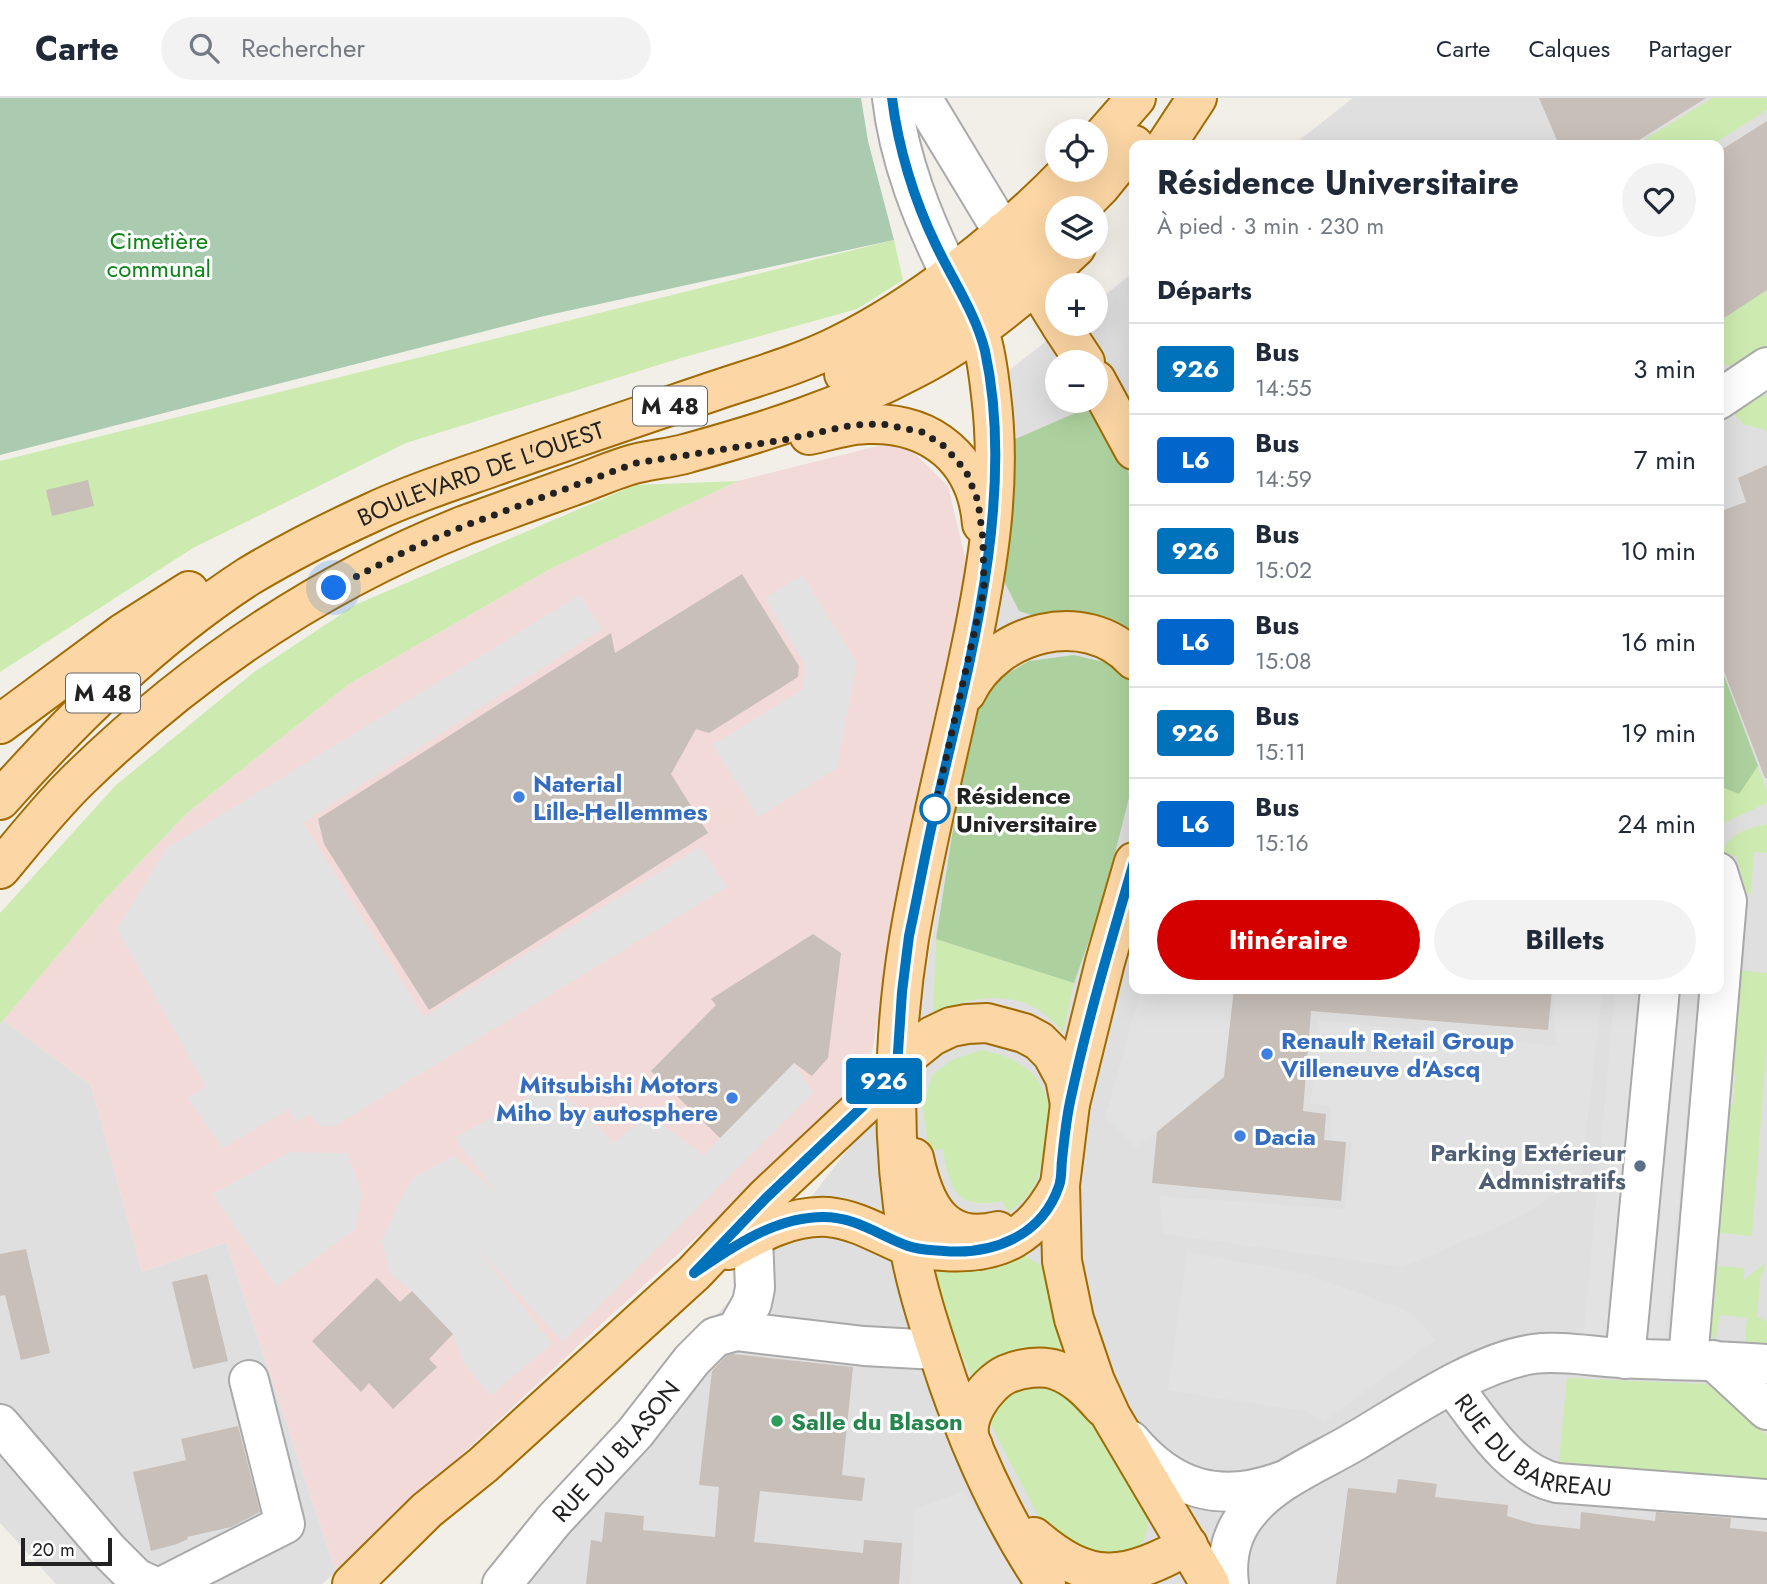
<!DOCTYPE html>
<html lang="fr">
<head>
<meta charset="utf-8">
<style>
  body { margin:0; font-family:Jost,sans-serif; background:#f2f2f3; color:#1f2937; height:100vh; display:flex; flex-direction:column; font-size:26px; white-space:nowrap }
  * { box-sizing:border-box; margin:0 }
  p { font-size:23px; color:#747a83 }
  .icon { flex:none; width:38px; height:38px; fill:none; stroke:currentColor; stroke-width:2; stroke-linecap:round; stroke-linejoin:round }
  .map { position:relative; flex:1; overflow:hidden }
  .details { position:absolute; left:1129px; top:42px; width:595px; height:854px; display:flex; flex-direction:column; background:#fff; border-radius:14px; box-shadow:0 7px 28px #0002 }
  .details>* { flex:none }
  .badge { padding:0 14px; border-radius:5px; font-size:24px; line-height:46px }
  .tools { position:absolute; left:1045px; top:21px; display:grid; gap:14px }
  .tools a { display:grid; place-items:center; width:63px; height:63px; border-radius:50%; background:#fff; box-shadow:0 7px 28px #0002; font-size:35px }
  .scale { position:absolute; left:21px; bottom:18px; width:91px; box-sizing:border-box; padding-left:7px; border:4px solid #222; border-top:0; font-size:19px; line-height:24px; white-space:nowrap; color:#222; -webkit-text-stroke:5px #fff; paint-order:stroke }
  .you { position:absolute; width:35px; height:35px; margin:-18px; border:5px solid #fff; border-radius:50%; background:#1a73e8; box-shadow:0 0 0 10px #1a73e833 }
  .map>.badge { position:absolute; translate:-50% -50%; box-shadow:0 0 0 4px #fff }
  h2 { padding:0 28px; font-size:26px; line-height:63px }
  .round { display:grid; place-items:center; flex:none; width:74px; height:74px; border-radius:37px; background:#f2f2f3 }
  .summary { display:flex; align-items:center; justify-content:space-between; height:119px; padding:0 28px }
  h1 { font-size:33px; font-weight:700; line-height:52px }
  .cta { display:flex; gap:14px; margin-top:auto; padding:14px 28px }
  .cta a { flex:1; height:80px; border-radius:42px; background:#d40000; color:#fff; font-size:28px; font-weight:700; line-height:80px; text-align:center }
  .cta a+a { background:#f2f2f3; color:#1f2937 }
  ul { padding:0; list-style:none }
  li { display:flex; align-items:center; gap:21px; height:91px; padding:0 28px; border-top:2px solid #e0e1e3 }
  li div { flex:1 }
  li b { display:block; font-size:26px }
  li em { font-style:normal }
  li .badge { min-width:77px; font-weight:700; text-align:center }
  header { display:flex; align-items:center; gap:42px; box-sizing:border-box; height:98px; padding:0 35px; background:#fff; border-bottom:2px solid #e0e1e3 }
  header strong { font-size:33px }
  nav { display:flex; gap:38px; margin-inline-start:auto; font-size:24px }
  .search { width:490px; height:63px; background:#f2f2f3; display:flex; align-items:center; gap:18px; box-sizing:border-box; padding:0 24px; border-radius:38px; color:#747a83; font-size:26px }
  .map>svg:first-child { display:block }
</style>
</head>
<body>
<header>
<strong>Carte</strong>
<div class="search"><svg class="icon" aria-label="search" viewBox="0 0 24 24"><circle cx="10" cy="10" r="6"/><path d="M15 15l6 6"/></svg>Rechercher</div>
<nav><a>Carte</a><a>Calques</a><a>Partager</a></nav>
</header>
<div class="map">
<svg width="1767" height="1486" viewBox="0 0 1767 1486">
  <rect width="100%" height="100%" fill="#f2efe9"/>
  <path fill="#e0dfdf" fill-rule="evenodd" d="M1353 0H1767V1486H479L737 1194 910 972 979 550 1006 275 1068 226H1096V204L1134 174V891H1718V47H1293ZM1057 264H1096V303H1057Z
    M3 922 91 987 142 1174 226 1144 336 1474 322 1486H56L0 1425V926Z"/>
  <path fill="#f2dad9" d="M901 342 948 388 967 468 870 963 833 1015 609 1219 336 1474 226 1144 142 1174 91 987 3 922 105 801 186 716 349 586 552 470 738 383Z"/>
  <path fill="#cdebb0" d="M1712 0H1767V12L1712 47H1636Z
    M894 142 903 182 857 211 681 260 406 345 193 450 0 574V363Z
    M1767 192V248L1736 268 1721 266 1719 262 1718 224Z
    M1760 295 1765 298 1767 296V334L1763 331 1744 327 1733 315 1740 306Z
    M738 383 552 470 349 586 186 716 105 801 0 926V815L116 687 254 574 355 507 635 387Z
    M1718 564 1767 693V705L1724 725 1718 722Z
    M1767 726V755L1754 754 1751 795 1747 796 1736 758 1722 755C1730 734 1747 731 1767 726Z
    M936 841 1074 885 1063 934C1027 890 979 894 933 916Z
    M1727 871 1767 875V944L1752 1138 1719 1135 1721 1106 1709 1103 1717 1003 1733 1006 1735 976 1720 973Z
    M981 952C1022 959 1049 980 1051 1024 1051 1034 1046 1046 1044 1056 1036 1087 1035 1096 1008 1114L1002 1103C956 1113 949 1090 943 1051L929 1052 922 1008 933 976 952 962Z
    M1014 1151 1050 1173 1068 1252 1005 1256 972 1279 936 1198 931 1165Z
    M1765 1165 1764 1175H1761L1757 1219 1767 1223V1246L1745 1244 1747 1220 1720 1217 1715 1244 1705 1224 1702 1207 1715 1203 1717 1168 1744 1170V1182Z
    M1567 1280 1707 1286 1767 1338V1382L1558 1371Z
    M1043 1282 1089 1312 1147 1409C1151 1435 1142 1453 1123 1469L1054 1448 992 1329V1313L1000 1297Z"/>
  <path fill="#add19e" d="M1089 309 1121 357 1134 388V542L1043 521 1019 513 1004 483 1013 342Z
    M1074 557 1104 564 1133 582 1134 680 1102 806 1074 885 936 841 972 608 1000 580 1029 563Z
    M1719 564 1758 668 1739 696 1719 688Z"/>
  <path fill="#aacbaf" d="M0 0H861L868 43 894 142 544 218 0 357Z"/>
  <path fill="#e2e2e2" d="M802 477 857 564 837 670 759 719 713 647 803 591 806 568 765 500Z
    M580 497 602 531 303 725 424 919 700 749 727 789 335 1028H320L310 1016 296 1024 289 1011 223 1050 188 1000 206 988 117 831 167 750Z
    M1141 891H1234L1224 979 1135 1050 1105 1020Z
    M1553 891H1603L1580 1083 1513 1122 1403 1169 1164 1136 1159 1098 1345 1111 1352 1045 1331 1042V1009L1311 1005 1319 922 1556 948Z
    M1615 891H1699L1664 1252 1583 1245Z
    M794 965 813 995 563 1244 477 1150 552 1246 491 1297 465 1267 453 1236 412 1193 389 1174 382 1142 409 1085 421 1075 454 1058 498 1096 455 1040 552 985 614 1045 648 1016 704 1057Z
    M290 1054 347 1055 362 1094 355 1131 277 1189 212 1096Z
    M1187 1154 1307 1176 1412 1215 1435 1242 1325 1323 1307 1314 1168 1292Z
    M963 1393 1023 1486H911L915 1412Z"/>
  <path fill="#c7bfb8" d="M1539 0H1706L1631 47H1559Z
    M1767 23V192L1718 224V54Z
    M1767 367V680H1765L1718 558V414L1746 404 1738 380Z
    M88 382 94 408 52 418 46 392Z
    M742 476 799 568 798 579 709 635 696 631 671 676 708 735 429 912 324 746 318 721 611 535 615 555Z
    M813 836 841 855 828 960 812 978 794 965 720 1040 651 973 716 907 711 901Z
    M1234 891H1552L1548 932 1311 913 1303 1013 1326 1016 1324 1042 1346 1044 1341 1103 1152 1085 1157 1034 1224 979Z
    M26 1151 50 1255 21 1262 5 1197 0 1198V1156Z
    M207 1176 228 1263 193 1271 172 1184Z
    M377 1180 400 1204 412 1193 453 1236 429 1261 437 1269 393 1311 369 1285 361 1294 312 1243Z
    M733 1256 853 1269 842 1377 865 1380 862 1403 760 1393 754 1444 863 1455 864 1442 902 1445 899 1486H586L591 1442 602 1444 605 1414 644 1418 643 1432 715 1439 719 1389 699 1387 712 1273 726 1258Z
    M238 1328 260 1414 231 1429 187 1439 188 1441 177 1446 151 1453 133 1374 186 1362 181 1341Z
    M1398 1381 1437 1386 1435 1399 1508 1407 1507 1418 1534 1426 1580 1431 1581 1414 1655 1423 1656 1414 1731 1420 1730 1430 1767 1434V1486H1336L1348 1390 1396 1395Z"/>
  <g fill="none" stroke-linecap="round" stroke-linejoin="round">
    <g stroke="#a9a9a9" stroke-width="42">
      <g id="minor">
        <path d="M892 0C899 62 923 121 950 176"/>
        <path d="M922 0 1003 134"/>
        <path d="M1718 302 1767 269"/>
        <path d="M736 1233 864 1248 937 1252"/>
        <path d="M1625 1261 1660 891"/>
        <path d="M1688 1262 1727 803 1718 774"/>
        <path d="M1713 1262 1767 1312"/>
        <path id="s1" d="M1452 1287C1481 1324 1509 1374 1557 1385L1767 1401"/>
        <path d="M0 1326 108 1452 136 1480 149 1486"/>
        <path d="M1130 1342C1172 1392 1220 1406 1282 1383"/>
        <path d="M167 1486 285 1426 249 1282"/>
        <path id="s2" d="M502 1486 554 1422 635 1335 692 1262 715 1239 736 1233 752 1205 755 1190 753 1139"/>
        <path d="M1229 1486C1226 1461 1231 1436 1247 1416 1272 1383 1318 1365 1352 1345 1404 1315 1474 1265 1533 1256 1562 1252 1594 1259 1623 1260 1671 1263 1719 1262 1767 1266"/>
      </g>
    </g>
    <g stroke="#a06b00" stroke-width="42">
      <g id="major">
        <path d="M1096 46 1136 0"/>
        <path d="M1166 47 1197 0"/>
        <path d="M1079 110 1100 89 1134 47"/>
        <path d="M1023 166 1057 221"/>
        <path d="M950 176C961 198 975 220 982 243 987 261 989 279 991 297 1002 384 988 469 970 554 950 650 925 745 909 841 893 941 891 1047 909 1147 917 1193 933 1239 948 1284 973 1356 1003 1423 1046 1486"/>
        <path d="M995 190 1020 161 1057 130"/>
        <path d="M1060 226 1085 264"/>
        <path d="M844 276C883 257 974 208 997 171 1004 159 1004 148 1003 134"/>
        <path d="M1096 282 1134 352"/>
        <path d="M809 337C829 333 848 326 868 326 932 324 977 362 982 426"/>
        <path d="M966 595C995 534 1085 509 1134 562"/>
        <path d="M0 626 123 535 189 493"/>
        <path id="s3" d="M0 702C74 619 155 539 249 478 289 454 331 433 373 414 411 396 452 383 492 369 565 343 640 318 714 293 755 279 799 267 839 247 922 206 1006 138 1070 72"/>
        <path d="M1134 764 1105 864 1070 1006 1060 1087 1062 1163 1074 1221 1095 1283 1111 1318 1210 1486"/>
        <path d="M0 771C26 740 51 708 80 680 191 572 321 484 465 427 500 414 537 401 573 388 594 381 616 370 638 365 655 361 672 360 688 355 765 334 843 309 914 271 973 241 1028 195 1076 149"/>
        <path d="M914 1060C924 1106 942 1147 998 1133"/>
        <path d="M728 1152C759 1135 791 1117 828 1119 858 1122 880 1137 907 1148 919 1152 932 1152 944 1153 1001 1157 1034 1137 1060 1087"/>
        <path d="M973 1348C958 1325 985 1286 1007 1276 1021 1270 1042 1267 1056 1272 1076 1279 1089 1293 1103 1309"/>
        <path d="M1034 1439C1088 1486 1124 1484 1188 1447"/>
        <path d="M352 1486 427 1412 483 1367 694 1175 766 1099 863 1008 906 959 932 938 951 929 967 926 987 925 1024 935 1039 943 1052 956 1065 980 1070 1006"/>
      </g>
    </g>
    <use href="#minor" stroke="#fff" stroke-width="38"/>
    <use href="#major" stroke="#fcd6a4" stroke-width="38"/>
  </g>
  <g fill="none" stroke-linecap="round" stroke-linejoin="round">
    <g stroke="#fff" stroke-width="16">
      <path id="line" d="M892 0C898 49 914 102 936 147 952 181 976 216 985 253 1017 399 968 571 935 713 925 755 918 797 909 838L902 894 897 969 863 1008 766 1100 694 1175C732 1149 775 1119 823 1119 856 1119 878 1137 908 1148 919 1152 932 1152 944 1153 993 1157 1042 1138 1059 1088 1062 1080 1061 1070 1062 1062 1064 1043 1066 1023 1070 1004 1087 923 1111 843 1134 764"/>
    </g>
    <use href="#line" stroke="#0072bc" stroke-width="10"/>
    <path stroke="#222" stroke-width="7" stroke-dasharray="0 12.6" d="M334 490 408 452 464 428 636 365 783 342 853 327 883 326 922 334 944 348 966 373 978 403 983 441 984 491 933 718 935 711"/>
  </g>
  <g fill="#3f7fe0" stroke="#fff" stroke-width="2.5">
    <circle cx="519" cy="699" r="7"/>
    <circle cx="1267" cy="956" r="7"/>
    <circle cx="732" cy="1000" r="7"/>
    <circle cx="1240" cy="1038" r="7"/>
  </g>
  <circle fill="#fff" stroke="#0072bc" stroke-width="3.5" cx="935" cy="711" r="14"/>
  <circle fill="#5c6f8a" stroke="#fff" stroke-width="2.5" cx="1640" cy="1068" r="7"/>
  <circle fill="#2e9e5b" stroke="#fff" stroke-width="2.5" cx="777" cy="1323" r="7"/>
  <g text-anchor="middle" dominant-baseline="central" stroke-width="6" stroke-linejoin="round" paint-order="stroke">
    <g fill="#fff" stroke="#646464" stroke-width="2">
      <rect x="633" y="288.5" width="74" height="39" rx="5"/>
      <rect x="66" y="575.5" width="74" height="39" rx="5"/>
    </g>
    <g font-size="23" font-weight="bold" fill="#222">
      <text x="670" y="308">M 48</text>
      <text x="103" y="595">M 48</text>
    </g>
    <g font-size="24" fill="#0c8416" stroke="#fff">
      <text x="159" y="142">Cimetière<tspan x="159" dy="28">communal</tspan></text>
    </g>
    <g font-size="24" fill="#222" stroke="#fff">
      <text stroke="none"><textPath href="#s3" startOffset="590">BOULEVARD DE L'OUEST</textPath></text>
      <text stroke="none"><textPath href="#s1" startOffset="108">RUE DU BARREAU</textPath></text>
      <text stroke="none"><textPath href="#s2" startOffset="175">RUE DU BLASON</textPath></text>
    </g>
    <g font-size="24" font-weight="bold" fill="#366cbe" stroke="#fff" text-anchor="start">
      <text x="533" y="685">Naterial<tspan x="533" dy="28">Lille-Hellemmes</tspan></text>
      <text x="1281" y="942">Renault Retail Group<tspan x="1281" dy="28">Villeneuve d'Ascq</tspan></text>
      <text x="718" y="986" text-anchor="end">Mitsubishi Motors<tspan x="718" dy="28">Miho by autosphere</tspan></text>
      <text x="1254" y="1038">Dacia</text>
    </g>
    <g font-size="24" font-weight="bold" fill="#222" stroke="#fff" text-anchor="start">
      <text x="956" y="697">Résidence<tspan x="956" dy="28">Universitaire</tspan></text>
    </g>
    <g font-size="24" font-weight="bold" fill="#4e5e75" stroke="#fff" text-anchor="end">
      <text x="1626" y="1054">Parking Extérieur<tspan x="1626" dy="28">Admnistratifs</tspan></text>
    </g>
    <g font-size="24" font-weight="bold" fill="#27864d" stroke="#fff" text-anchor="start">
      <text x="791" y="1323">Salle du Blason</text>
    </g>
  </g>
</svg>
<div class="tools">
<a><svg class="icon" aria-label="locate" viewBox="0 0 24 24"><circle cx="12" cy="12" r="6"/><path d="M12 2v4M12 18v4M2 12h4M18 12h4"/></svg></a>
<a><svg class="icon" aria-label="layers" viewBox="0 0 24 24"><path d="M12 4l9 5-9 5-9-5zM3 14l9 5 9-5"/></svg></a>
<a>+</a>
<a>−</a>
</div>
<div class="scale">20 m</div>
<div class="you" style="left:334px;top:490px"></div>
<b class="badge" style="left:884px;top:983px;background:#0072bc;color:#fff">926</b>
<section class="details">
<div class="summary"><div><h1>Résidence Universitaire</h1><p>À pied · 3 min · 230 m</p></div><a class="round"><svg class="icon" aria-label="heart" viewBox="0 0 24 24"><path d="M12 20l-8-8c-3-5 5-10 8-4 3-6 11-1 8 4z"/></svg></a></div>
<h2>Départs</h2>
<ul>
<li><span class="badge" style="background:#0072bc;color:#fff">926</span><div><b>Bus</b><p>14:55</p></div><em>3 min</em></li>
<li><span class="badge" style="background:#06c;color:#fff">L6</span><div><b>Bus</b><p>14:59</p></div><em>7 min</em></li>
<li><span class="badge" style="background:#0072bc;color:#fff">926</span><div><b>Bus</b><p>15:02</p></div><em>10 min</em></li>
<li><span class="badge" style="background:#06c;color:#fff">L6</span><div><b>Bus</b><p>15:08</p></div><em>16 min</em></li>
<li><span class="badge" style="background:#0072bc;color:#fff">926</span><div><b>Bus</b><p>15:11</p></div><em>19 min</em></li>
<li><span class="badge" style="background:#06c;color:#fff">L6</span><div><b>Bus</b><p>15:16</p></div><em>24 min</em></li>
</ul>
<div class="cta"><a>Itinéraire</a><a>Billets</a></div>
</section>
</div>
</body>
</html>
